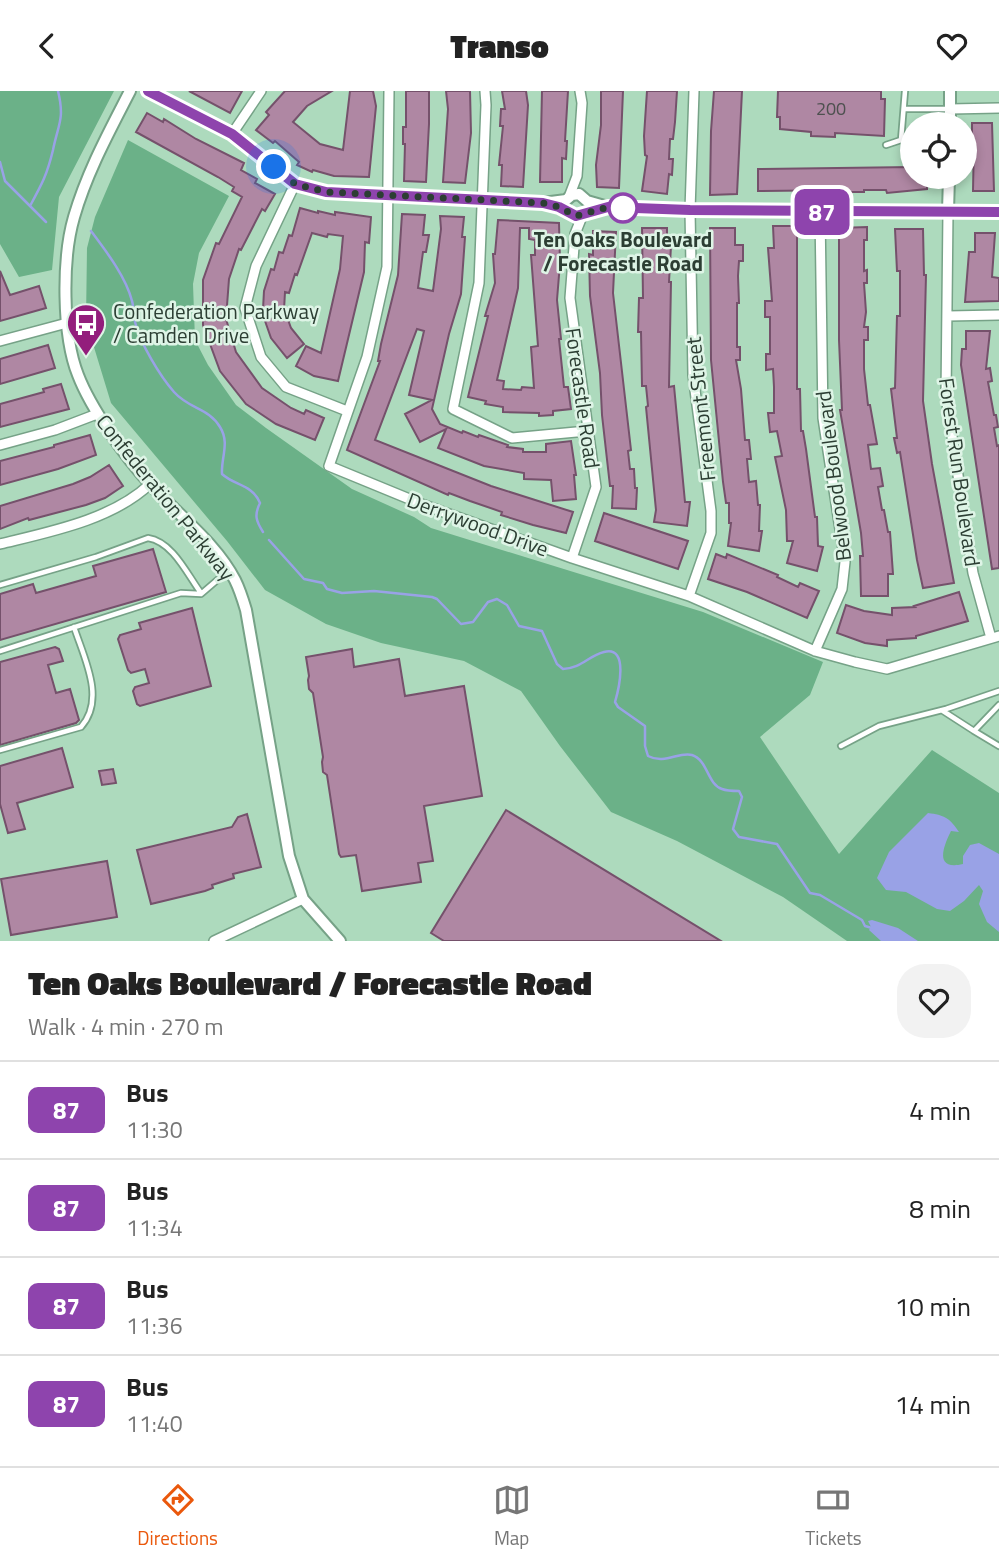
<!DOCTYPE html>
<html lang="en">
<head>
<meta charset="utf-8">
<style>
  body { margin:0; font-family:"Titillium Web",sans-serif; background:#f2f2f2; color:#222; height:100vh; display:flex; flex-direction:column; font-size:26px; white-space:nowrap }
  * { box-sizing:border-box; margin:0 }
  p { font-size:23px; color:#767676 }
  .icon { flex:none; width:38px; height:38px; fill:none; stroke:currentColor; stroke-width:2; stroke-linecap:round; stroke-linejoin:round }
  .map { position:relative; height:850px; overflow:hidden }
  .side { display:flex; flex-direction:column; background:#fff; flex:1 }
  .side>* { flex:none }
  .badge { padding:0 14px; border-radius:10px; font-size:24px; line-height:46px }
  .buttons { position:absolute; left:900px; top:21px; display:grid; gap:14px }
  .buttons a { display:grid; place-items:center; width:77px; height:77px; border-radius:50%; background:#fff; box-shadow:0 4px 10px #0003; font-size:35px }
  .you { position:absolute; width:35px; height:35px; margin:-18px; border:5px solid #fff; border-radius:50%; background:#1a73e8; box-shadow:0 0 0 10px #1a73e833 }
  .map>.badge { position:absolute; translate:-50% -50%; box-shadow:0 0 0 4px #fff }
  .round { display:grid; place-items:center; flex:none; width:74px; height:74px; border-radius:28px; background:#f2f2f2 }
  .summary { display:flex; align-items:center; justify-content:space-between; height:119px; padding:0 28px }
  h1 { font-size:33px; font-weight:800; line-height:52px }
  ul { padding:0; list-style:none }
  li { display:flex; align-items:center; gap:21px; height:98px; padding:0 28px; border-top:2px solid #e0e0e0 }
  li div { flex:1 }
  li b { display:block; font-size:26px }
  li em { font-style:normal }
  li .badge { min-width:77px; font-weight:700; text-align:center }
  header { display:flex; justify-content:space-between; align-items:center; height:91px; padding:0 28px; background:#fff; font-size:32px; font-weight:800 }
  .dock { display:flex; justify-content:space-around; align-items:center; height:98px; border-top:2px solid #e0e0e0; background:#fff; font-size:19px; color:#767676 }
  .dock a { display:grid; justify-items:center; gap:4px }
  .dock .active { color:#ea580c }
  .map>svg:first-child { display:block }
</style>
</head>
<body>
<header><svg class="icon" aria-label="back" viewBox="0 0 24 24"><path d="M15 5l-7 7 7 7"/></svg>Transo<svg class="icon" aria-label="heart" viewBox="0 0 24 24"><path d="M12 20l-8-8c-3-5 5-10 8-4 3-6 11-1 8 4z"/></svg></header>
<div class="map">
<svg width="999" height="850" viewBox="0 0 999 850">
  <rect width="100%" height="100%" fill="#addabd"/>
  <path fill="#6bb188" d="M0 0H114L59 106 52 179 19 186 0 153Z
    M128 49 229 105 199 162 193 193 195 249 208 274 236 314 266 337 352 398 414 426 431 437 703 521 823 571 810 604 760 646 839 763 932 659 999 702V850H847L783 806 677 750 611 721 560 655 521 600 464 570 381 552 326 533 265 499 227 450 111 312 86 230 87 157 95 126Z"/>
  <path fill="#99a2e6" d="M928 722C944 724 950 727 959 741L951 740C944 754 933 780 963 773V765L970 754 979 752 999 763V841L987 831 979 813 983 800 979 794 964 810 950 820 937 818 906 801 886 799 877 787 889 761Z
    M872 829 898 837 918 850H881L869 839 871 836 868 830Z"/>
  <g fill="none" stroke-linecap="round" stroke-linejoin="round">
    <path stroke="#99a2e6" stroke-width="2.5" d="M0 71 5 90 46 131
      M30 115C42 93 47 84 53 59 58 33 65 29 58 0
      M91 140C106 160 126 186 132 210 134 216 133 224 135 231 140 252 160 285 174 301 189 318 209 317 220 336 230 352 221 366 222 383 235 395 252 393 260 412 254 424 256 430 263 441
      M269 449 304 488 323 492 327 498 342 502 374 500 432 506 437 508 461 533 473 531 488 511 497 508 507 514 519 535 542 540 557 573 563 578C582 577 588 565 604 561 630 554 618 601 615 611L618 616 645 635V655L648 665C665 674 679 660 692 664 708 669 707 693 722 698 727 700 734 700 739 700L742 706 733 738 739 746 777 753 810 802 820 804 862 829 865 835 872 837"/>
  </g>
  <path fill="#af87a3" stroke="#75516b" stroke-width="2" fill-rule="evenodd" d="M189 0H242L230 22Z
    M285 0H332L307 15 293 31 320 53 343 59 350 0H373L376 15 369 86 334 85 313 79 312 81 297 74 299 71 275 50 273 52 256 39 269 24 266 21Z
    M406 0H429V33L426 91 404 90 405 53H403V36H406Z
    M446 0H470L471 42 465 92 443 91 448 18Z
    M502 0H526L528 14 523 96 501 95 502 74H499L503 35H500L501 18H505Z
    M542 0H568L565 50H567L566 68 562 67V91H540Z
    M601 0H623L619 97 597 96 596 74 601 34Z
    M647 0H677L675 31 673 48H670L669 68H673L672 84 669 83 667 103 642 100 647 65 645 64 644 45Z
    M714 0H742L737 103 710 104 711 40Z
    M778 0H881V8H885L884 45 835 42V46L811 45V41L780 38V26H777Z
    M147 22 163 31 164 28 196 48 244 72 241 79 257 88 255 92 275 103 265 120 262 118 241 159 239 158 229 188 226 228 236 261 262 297 291 317 304 323 306 319 324 327 315 349 276 333 246 313 220 280 203 234V189L216 152 219 153 242 106 232 100 234 96 218 86 136 41Z
    M972 32H992L994 100H973L974 48H972Z
    M912 76V86H927V98L887 102 886 99H864V101H847V99L758 100V78Z
    M300 117 318 122V120L335 124V121L371 126 369 152 365 151 364 181 338 290 314 285 296 275 306 255 321 262 340 178 343 145 328 143 327 146 312 142 297 184 295 183 289 202 285 201 284 219 263 218 264 200 271 178 274 179 279 161 283 162 289 144 292 145Z
    M402 123 425 124 423 144H429L426 161H423L418 197 433 200 441 138 440 125 464 126 462 146H465L461 203 449 243 432 318 440 333 462 342 463 340 478 346 479 344 508 354 507 356 523 358V361H546V353L571 350 576 384H574L576 408 553 410 551 389 524 388V382L484 375 438 357 446 338 420 351 405 323 432 309 409 304 424 240 417 238 375 349 491 395 573 421 566 442 533 434 501 424 502 421 470 410 449 402 448 404 347 359 380 270H378L381 253 398 184Z
    M498 129 559 132 560 172 557 209 561 248H559L564 296H568L571 318 553 320V324L539 325V322L503 321V316L485 313 486 310 468 306 488 225H485L495 192 493 163H495ZM520 137H529V148L535 149V164H531L538 255 531 256 534 297 522 296 521 299 503 298 504 290 497 289 518 197Z
    M773 135H797V298H800L801 340H803L806 358 815 426H817L818 455 823 456 817 480 787 472 793 450H787L786 419 775 366 782 365 777 340 770 341 768 322H774V296L773 278 766 279V263H770V226H765V210H772L768 157H774Z
    M867 136V149H864V180L867 179V192H864L866 221 864 236H868V249H864V278L868 314H870L877 353 868 354 871 378 880 377 883 395 878 396 882 419H884L888 441H890L893 483H888V505H861L860 465H863L861 442 840 319H842L839 249V137Z
    M642 137H667V155H671L669 191H671L669 296 674 295 685 411H690L687 435 654 431 656 419 646 316 648 315 646 295H642L641 241H638L639 207H643Z
    M710 137H735V154H743V170H739L738 185 739 212H737V256H740V269H736L741 298 745 349H749L751 368H747L749 391 756 390 758 414H760L759 440H762L759 460 728 455 731 432H729V412H726L723 391 711 269Z
    M895 138H923L924 184H926L923 310 932 373 954 492 923 497 917 469 900 361 897 362 894 347H897L891 298 895 297 897 225H900V180H897Z
    M593 140 616 141 613 202 631 359 628 360 630 378H634L635 397H637L636 418 612 417 613 395H610L602 324 600 282 590 205 589 163 593 164Z
    M975 142H995L992 186 999 187V210L965 211 969 161H975Z
    M0 180 10 204 39 195 46 217 0 230Z
    M286 223 291 237 304 253 287 267 271 247 265 230Z
    M966 240H990L986 278 990 277 992 290 988 291 994 324H996L998 336 994 337 997 355 999 354V477L992 478 961 274 962 258H966Z
    M48 254 55 277 0 293V268Z
    M61 293 69 318 0 336V313L44 301 43 298Z
    M90 344 96 364 58 378 0 394V370L54 356V354Z
    M109 374 123 395 105 407 86 414 29 429 28 427 0 438V415L73 393 90 386Z
    M604 422 688 450 678 478 595 450Z
    M153 458 166 501 0 549V503L33 493 36 502 96 485 93 475Z
    M716 463 726 467 727 463 778 484 777 486 798 496 800 492 819 500 807 527 747 501 708 488Z
    M959 501 968 530 916 545V547L887 549V555L865 552 837 542 846 514 864 520 892 524V517L915 516 914 515Z
    M192 517 211 595 140 615 137 613 133 600 135 596 149 592 145 578 131 582 128 579 118 548 120 544 141 538 139 532Z
    M55 556 59 558 63 570 48 574 56 602 70 598 79 629 76 632 0 654V571Z
    M352 558 354 576 399 568 405 605 464 595 482 705 424 715 433 770 418 772 421 791 362 800 356 764 341 766 339 763 327 684 323 681 322 671 323 666 313 602 309 598 308 589 309 585 306 566Z
    M62 657 73 696 17 712 25 738 8 742 0 713V675Z
    M113 678 116 692 102 694 99 680Z
    M506 719 721 850H444L431 842Z
    M247 723 261 776 233 783 234 787 212 794 213 797 205 800 151 813 137 759 232 736 238 726Z
    M107 770 117 826 11 844 1 788Z"/>
  <g fill="none" stroke-linecap="round" stroke-linejoin="round">
    <g stroke="#76a287" stroke-width="8">
      <path id="service" d="M904 18H949
        M886 54 901 49 905 0
        M0 494 96 466 148 447C173 451 187 483 201 502
        M0 560 181 502 201 503 229 479
        M999 614 974 640 999 655
        M943 620 974 640
        M841 655 879 635 946 618 999 600
        M0 659 81 636C106 608 84 567 74 536"/>
    </g>
    <g stroke="#76a287" stroke-width="12">
      <path id="minor" d="M389 0 387 176 367 266 329 375 424 414 572 467 689 505 815 560 855 571 887 578 999 545
        M485 0 486 14 479 192 453 318 512 347 587 340
        M950 18 999 17
        M232 43 261 0
        M295 93 256 175 245 217 261 266 286 296 347 320
        M569 106 577 85 582 12 580 0
        M948 120 946 306 973 482 991 547
        M948 225 999 224
        M0 250 67 232
        M0 354 55 339 97 323
        M0 453C49 441 112 429 150 393
        M572 467 596 396 570 207 575 143 583 123
        M689 505 711 442V420L693 284 690 119 694 0
        M815 560 842 498 845 471 823 327 820 121
        M214 850 303 808"/>
    </g>
    <g stroke="#76a287" stroke-width="14">
      <path id="tertiary" d="M130 0C109 41 87 81 74 126 62 167 62 244 78 284 91 318 126 367 151 394 179 425 216 452 235 489 240 499 243 509 246 519L289 765 303 808 340 850
        M148 0 232 43 295 93 326 101 543 112 566 109 572 104 579 103 587 110 608 116 690 119 999 121
        M950 0V33
        M549 113 559 116 576 125 605 116
        M948 120 949 86"/>
    </g>
    <use href="#service" stroke="#fff" stroke-width="4.5"/>
    <use href="#minor" stroke="#fff" stroke-width="9"/>
    <use href="#tertiary" stroke="#fff" stroke-width="10"/>
  </g>
  <g fill="none" stroke-linecap="round" stroke-linejoin="round">
    <g stroke="#fff" stroke-width="16">
      <path id="line" d="M148 0 232 43 295 93 326 101 543 112 559 116 576 125 608 116 690 119 999 121"/>
    </g>
    <use href="#line" stroke="#8e44ad" stroke-width="10"/>
    <path stroke="#2c3e33" stroke-width="7" stroke-dasharray="0 12.6" d="M274 76 295 93 326 101 543 112 559 116 576 125 608 116 635 117H623"/>
  </g>
  <defs>
    <g id="bus-pin" transform="scale(2.0125)"><path d="M0 17L-7.5 6A9.5 9.5 0 1 1 7.5 6Z" fill="#931e7c" stroke="#def4e6"/><path d="M-5-6H5V4H4V6H2V4H-2V6H-4V4H-5ZM-3.5-4V0h7V-4ZM-3.5 1.2v1.5H-2V1.2ZM2 1.2v1.5H3.5V1.2Z" fill="#fff"/></g>
  </defs>
  <g fill-rule="evenodd">
    <use href="#bus-pin" x="86" y="232"/>
  </g>
  <circle fill="#fff" stroke="#8e44ad" stroke-width="3.5" cx="623" cy="117" r="14"/>
  <g text-anchor="middle" dominant-baseline="central" stroke-width="5" stroke-linejoin="round" paint-order="stroke">
    <g font-size="18" fill="#4d504f">
      <text x="831" y="17">200</text>
    </g>
    <g font-size="21" font-weight="bold" fill="#2c3e33" stroke="#def4e6">
      <text x="623" y="148">Ten Oaks Boulevard<tspan x="623" dy="24">/ Forecastle Road</tspan></text>
    </g>
    <g font-size="21" fill="#2c3e33" stroke="#def4e6" text-anchor="start">
      <text x="113" y="220">Confederation Parkway<tspan x="113" dy="24">/ Camden Drive</tspan></text>
    </g>
    <g font-size="21" fill="#2c3e33" stroke="#def4e6">
      <text transform="translate(583 307) rotate(82)">Forecastle Road</text>
      <text transform="translate(700 318) rotate(-96)">Freemont Street</text>
      <text transform="translate(960 381) rotate(82)">Forest Run Boulevard</text>
      <text transform="translate(833 385) rotate(-97)">Belwood Boulevard</text>
      <text transform="translate(166 406) rotate(51)">Confederation Parkway</text>
      <text transform="translate(478 433) rotate(20)">Derrywood Drive</text>
    </g>
  </g>
</svg>
<div class="buttons">
<a><svg class="icon" aria-label="locate" viewBox="0 0 24 24"><circle cx="12" cy="12" r="6"/><path d="M12 2v4M12 18v4M2 12h4M18 12h4"/></svg></a>
</div>
<div class="you" style="left:274px;top:76px"></div>
<b class="badge" style="left:822px;top:121px;background:#8e44ad;color:#fff">87</b>
</div>
<section class="side">
<div class="summary"><div><h1>Ten Oaks Boulevard / Forecastle Road</h1><p>Walk · 4 min · 270 m</p></div><a class="round"><svg class="icon" aria-label="heart" viewBox="0 0 24 24"><path d="M12 20l-8-8c-3-5 5-10 8-4 3-6 11-1 8 4z"/></svg></a></div>
<ul>
<li><span class="badge" style="background:#8e44ad;color:#fff">87</span><div><b>Bus</b><p>11:30</p></div><em>4 min</em></li>
<li><span class="badge" style="background:#8e44ad;color:#fff">87</span><div><b>Bus</b><p>11:34</p></div><em>8 min</em></li>
<li><span class="badge" style="background:#8e44ad;color:#fff">87</span><div><b>Bus</b><p>11:36</p></div><em>10 min</em></li>
<li><span class="badge" style="background:#8e44ad;color:#fff">87</span><div><b>Bus</b><p>11:40</p></div><em>14 min</em></li>
</ul>
</section>
<nav class="dock">
<a class="active"><svg class="icon" aria-label="directions" viewBox="0 0 24 24"><path d="M12 3l9 9-9 9-9-9zM9 14v-3h6M13 9l2 2-2 2"/></svg>Directions</a>
<a><svg class="icon" aria-label="map" viewBox="0 0 24 24"><path d="M3 6l6-2 6 2 6-2v14l-6 2-6-2-6 2zM9 4v14M15 6v14"/></svg>Map</a>
<a><svg class="icon" aria-label="tickets" viewBox="0 0 24 24"><path d="M3 7h18v10H3zM15 7v10"/></svg>Tickets</a>
</nav>
</body>
</html>
